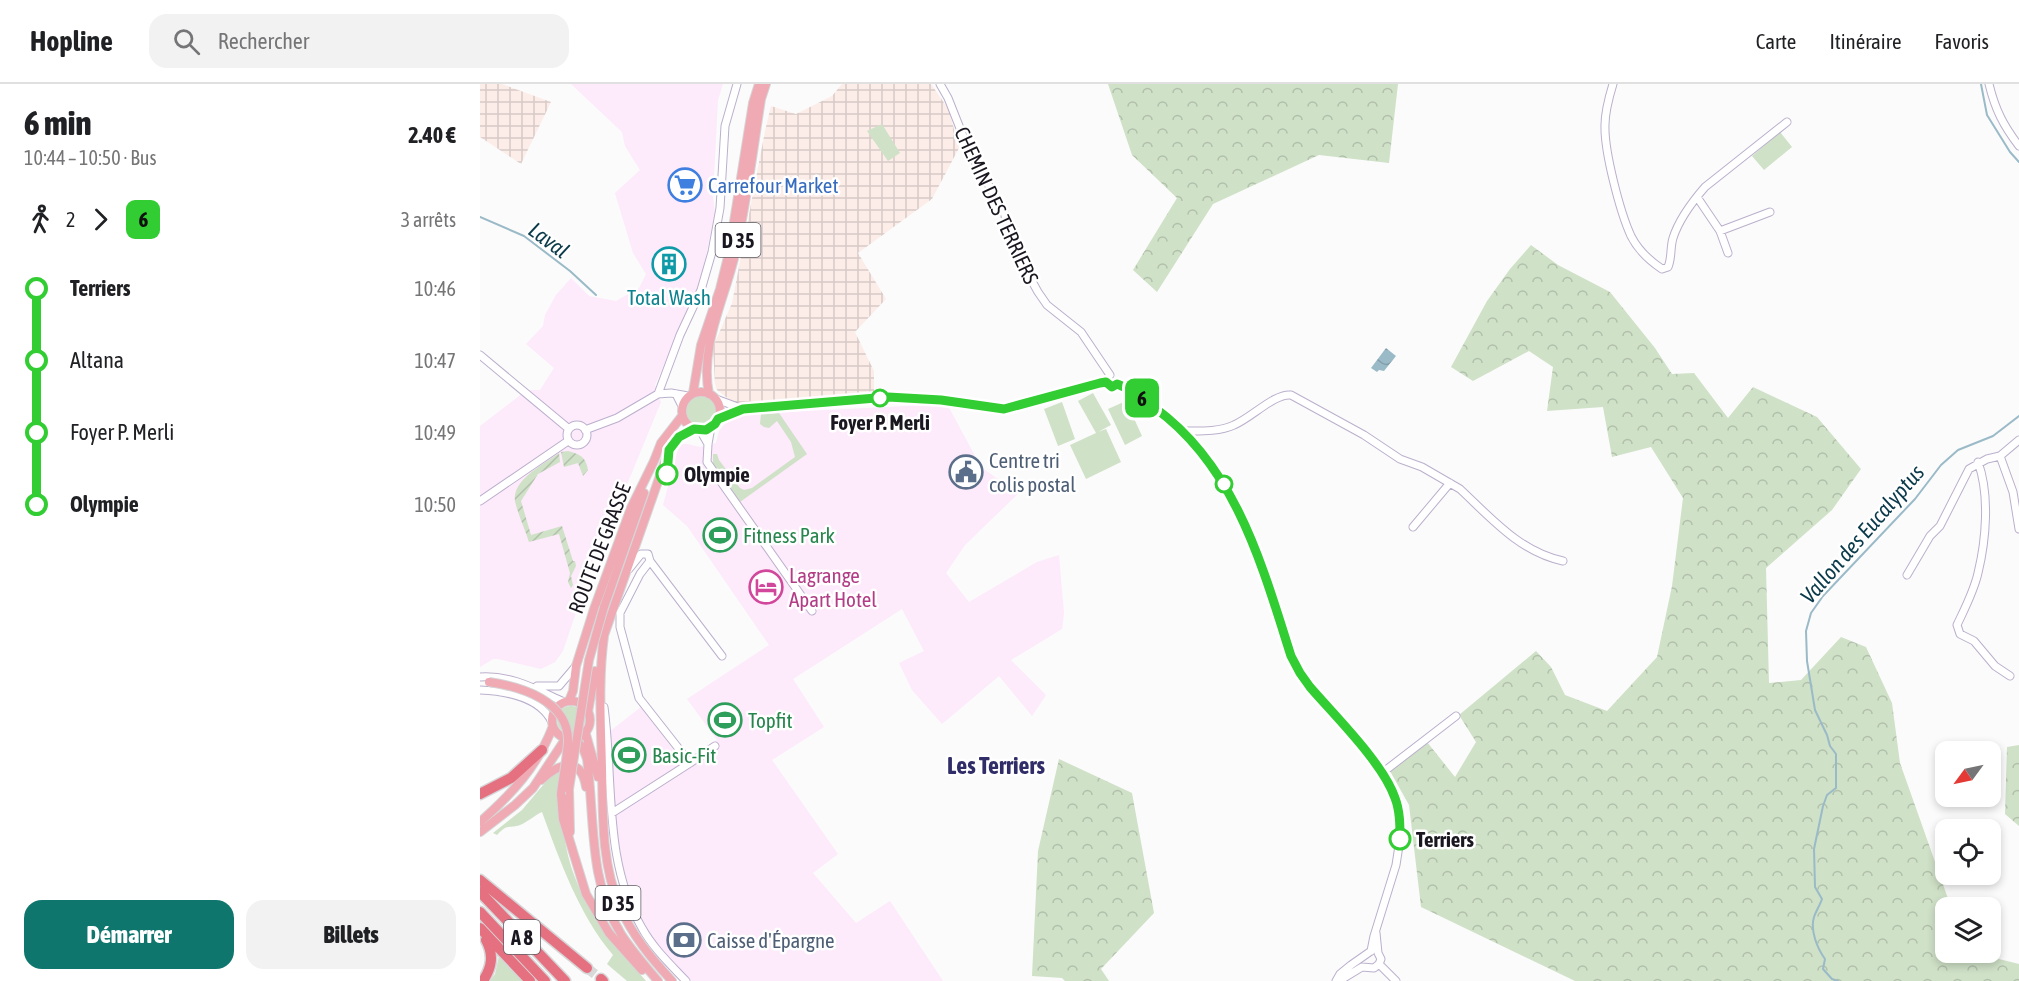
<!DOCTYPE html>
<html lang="fr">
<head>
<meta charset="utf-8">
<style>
  body { margin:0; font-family:"Asap Condensed",sans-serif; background:#f2f2f2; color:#202124; height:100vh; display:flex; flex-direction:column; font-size:22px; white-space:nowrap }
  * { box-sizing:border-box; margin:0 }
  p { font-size:20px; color:#757577 }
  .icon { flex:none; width:33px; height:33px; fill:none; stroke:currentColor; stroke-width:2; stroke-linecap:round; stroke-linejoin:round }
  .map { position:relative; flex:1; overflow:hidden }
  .side { display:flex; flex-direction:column; background:#fff; width:480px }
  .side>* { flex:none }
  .badge { padding:0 12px; border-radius:9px; font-size:21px; line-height:39px }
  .needle { width:39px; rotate:237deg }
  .fabs { position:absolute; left:1455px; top:657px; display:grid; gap:12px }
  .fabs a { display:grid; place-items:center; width:66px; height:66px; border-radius:12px; background:#fff; box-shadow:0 3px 9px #0003; font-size:30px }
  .map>.badge { position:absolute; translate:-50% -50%; box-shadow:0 0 0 3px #fff }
  .legs { display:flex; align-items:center; gap:9px; height:66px; padding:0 24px; font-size:20px }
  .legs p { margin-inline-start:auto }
  .headline { display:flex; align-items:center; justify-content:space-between; height:102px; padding:0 24px }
  h1 { font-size:33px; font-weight:800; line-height:45px }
  .button { display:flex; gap:12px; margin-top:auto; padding:12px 24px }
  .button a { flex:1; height:69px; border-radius:18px; background:#0f766e; color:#fff; font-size:24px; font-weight:800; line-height:69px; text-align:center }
  .button a+a { background:#f2f2f2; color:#202124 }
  ul { padding:0 24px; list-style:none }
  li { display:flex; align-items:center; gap:21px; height:72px; font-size:22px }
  li i { display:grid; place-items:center; width:9px; height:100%; margin:0 8px; background:currentColor }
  li i::after { content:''; width:15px; height:15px; margin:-8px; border:4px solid; border-radius:50%; background:#fff }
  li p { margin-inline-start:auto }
  li:first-child i { background:linear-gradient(#0000 50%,currentColor 0) }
  li:last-child i { background:linear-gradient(currentColor 50%,#0000 0) }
  header { display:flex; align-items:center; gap:36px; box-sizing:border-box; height:84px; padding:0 30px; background:#fff; border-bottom:2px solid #e0e0e0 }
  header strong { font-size:28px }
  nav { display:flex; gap:33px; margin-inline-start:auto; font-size:21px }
  .search { width:420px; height:54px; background:#f2f2f2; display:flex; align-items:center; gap:15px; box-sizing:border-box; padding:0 21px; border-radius:18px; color:#757577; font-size:22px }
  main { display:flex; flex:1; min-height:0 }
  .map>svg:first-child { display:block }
</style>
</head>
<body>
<header>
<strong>Hopline</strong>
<div class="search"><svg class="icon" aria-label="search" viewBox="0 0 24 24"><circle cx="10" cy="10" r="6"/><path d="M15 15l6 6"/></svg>Rechercher</div>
<nav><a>Carte</a><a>Itinéraire</a><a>Favoris</a></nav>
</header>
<main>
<section class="side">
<div class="headline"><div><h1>6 min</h1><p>10:44 – 10:50 · Bus</p></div><b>2.40 €</b></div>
<div class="legs"><svg class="icon" aria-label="walk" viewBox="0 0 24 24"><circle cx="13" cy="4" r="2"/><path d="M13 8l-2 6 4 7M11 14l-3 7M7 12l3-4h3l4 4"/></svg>2<svg class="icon" aria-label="forward" viewBox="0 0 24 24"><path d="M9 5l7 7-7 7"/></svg><b class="badge" style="background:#32cd32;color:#111">6</b><p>3 arrêts</p></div>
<ul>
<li><i style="color:#32cd32"></i><b>Terriers</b><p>10:46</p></li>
<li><i style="color:#32cd32"></i><span>Altana</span><p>10:47</p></li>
<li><i style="color:#32cd32"></i><span>Foyer P. Merli</span><p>10:49</p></li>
<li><i style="color:#32cd32"></i><b>Olympie</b><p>10:50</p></li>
</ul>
<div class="button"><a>Démarrer</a><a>Billets</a></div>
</section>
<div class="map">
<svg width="1539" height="897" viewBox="0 0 1539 897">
  <defs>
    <pattern id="industrial-grid" width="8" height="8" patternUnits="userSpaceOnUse" patternTransform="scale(1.5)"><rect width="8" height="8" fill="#fcede8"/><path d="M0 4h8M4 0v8" fill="none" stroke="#d7cac7"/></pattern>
    <pattern id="forest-crowns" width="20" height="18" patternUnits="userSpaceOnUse" patternTransform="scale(1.5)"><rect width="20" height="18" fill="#cfe1c7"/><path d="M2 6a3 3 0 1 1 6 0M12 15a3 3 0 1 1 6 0" fill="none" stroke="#b1c0ab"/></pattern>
    <pattern id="garden-furrows" width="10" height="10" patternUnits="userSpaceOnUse" patternTransform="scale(1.5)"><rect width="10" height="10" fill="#cfe1c7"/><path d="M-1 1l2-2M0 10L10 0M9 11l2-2" fill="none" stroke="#b1c0ab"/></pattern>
    <pattern id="water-waves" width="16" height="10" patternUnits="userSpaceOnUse" patternTransform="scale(1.5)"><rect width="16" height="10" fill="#9abac8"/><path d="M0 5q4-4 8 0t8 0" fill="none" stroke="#849fac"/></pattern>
  </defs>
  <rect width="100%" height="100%" fill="#fbfbfb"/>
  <path fill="#fdeafb" d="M91 0H243L238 16 233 112 235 130 220 199 175 301 181 318 104 505 83 567 75 578 61 585 18 575H13L0 583V342L47 306H60L74 284 46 260 63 242 65 231 76 211 91 194 109 212 136 217 159 204 166 190 153 169 135 109 160 86 145 62 142 48Z
    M467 320 501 383 526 401 544 404 485 461 466 489 489 518 557 478 579 471 584 529 582 545 531 576 566 611 552 632 519 592 462 640 432 606 419 579 444 567 422 525 313 595 344 643 292 676 358 770 333 789 376 839 410 817 463 897H211L176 859 155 823 143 782 137 747 129 648 161 623 203 679 237 656 207 615 289 561 207 442 183 421 198 365 202 360H207L220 363 236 359 239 347 249 335 267 330Z"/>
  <path fill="url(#industrial-grid)" d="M0 0H22L71 18 41 80 0 53Z
    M362 0H451L469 26 479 64 452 115 378 169 406 215 375 248 394 287V308L261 319 251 317 237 306 235 300 233 263 252 219 285 47 291 22 316 30 352 12Z"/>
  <path fill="#cfe1c7" d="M402 40 420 69 408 77 387 47Z
    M1300 48 1312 63 1284 86 1272 72Z
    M613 309 631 341 618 348 626 345 641 378 606 395 590 361 616 349 598 317Z
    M206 327a15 15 0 1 1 30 0a15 15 0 1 1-30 0Z
    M646 317 662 352 645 361 628 325Z
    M582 318 595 355 578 362 564 325Z
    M299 329 327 370 260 418 233 380V370H237L239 376 260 404 264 406 272 404 315 373 311 358 297 337 289 344 284 343 280 340 281 330Z
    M77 636a14 14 0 1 1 28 0a14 14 0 1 1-28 0Z
    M82 685C83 706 82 729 84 750 92 812 127 852 166 897H147L127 880 133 871C99 831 80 777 62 728 55 731 46 739 40 741 28 745 28 739 17 751L13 749 42 726 74 688Z
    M19 872 43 897H10L15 890Z"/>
  <path fill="url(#forest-crowns)" d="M628 0H918L909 79 839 71 733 120 677 208 653 186 697 114 652 71Z
    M1051 161 1078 181 1130 208 1175 264 1192 290 1214 289 1248 334 1273 303 1337 333 1381 385 1352 426 1286 484 1289 599 1321 596 1361 553 1386 563 1412 619 1420 679 1471 823 1466 824V868L1495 869 1539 880V897H1095L941 823 929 721 910 687 947 658 975 693 996 658 979 631 1056 567 1071 583 1085 611 1127 627 1177 573 1192 502 1203 414 1171 363 1132 373 1123 323 1067 327 1073 283 1049 267 993 297 971 283 1007 217 1030 185Z
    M1539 661V742L1525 730 1527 663Z
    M579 675 652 709 674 829 621 885 629 897H585L582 894 552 892 558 767Z"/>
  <path fill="url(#garden-furrows)" d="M88 367C100 370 106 373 108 386L103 392 98 379 84 383 81 368Z
    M79 369 80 378 58 390 41 417 51 451 82 442 93 477H95L96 482 91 492 93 501 91 504 88 498 90 489 79 450 49 458C45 445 38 431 35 417 32 395 65 380 79 369Z"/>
  <path fill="url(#water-waves)" d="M906 264 916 272 904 287 899 286 897 288 891 284Z"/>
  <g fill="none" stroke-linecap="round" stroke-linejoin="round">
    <path stroke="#9abac8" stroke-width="2" d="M1501 0 1507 31 1530 68 1539 78
      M0 133 44 152 90 187 116 211
      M1358 897 1352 895 1343 885 1345 875C1337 864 1330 846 1334 833 1336 827 1340 821 1342 815L1335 803 1334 765 1343 722 1347 711 1356 704V670L1350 662 1347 651 1335 626 1327 577 1326 547 1331 529 1343 512 1435 415 1461 381 1478 366 1513 352 1539 332"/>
    <path stroke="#d9d9da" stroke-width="10" stroke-dasharray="10 5" stroke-linecap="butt" d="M107 884 121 895"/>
    <g stroke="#bbb0cc" stroke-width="9">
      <path id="minor" d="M460 0 468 14 489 67 524 128 533 163 558 208 567 221 601 248 630 291
        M1133 0C1129 13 1125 27 1125 41 1124 67 1140 128 1151 152 1158 166 1170 177 1182 185L1188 183C1192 174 1190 164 1193 154 1199 135 1212 118 1225 103L1307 38
        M1509 0C1515 25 1523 41 1539 62
        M1217 113 1240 147 1290 128
        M1240 147 1248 169
        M0 271 89 345
        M637 300C651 305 663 315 675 324 756 383 782 481 811 572L820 589 902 689 915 712 919 726 920 755 916 781 894 852 891 867
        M178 310 200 251 221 206 232 168 240 124 245 42 257 0
        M196 310 202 322
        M236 315 263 325
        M238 335 263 325 408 313 461 316 520 325 532 324 626 298
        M87 351a10 10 0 1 1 20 0a10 10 0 1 1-20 0Z
        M231 343 228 360 227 378 332 527
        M105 346 137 334 178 310 191 309 208 312
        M220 346 228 360
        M703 347C720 347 739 348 754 341 771 334 795 309 811 311L884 351 920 375 942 383 980 405C1011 434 1040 468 1083 477
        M1520 372 1533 408 1539 445
        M1498 378C1510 411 1506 456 1498 489 1494 507 1485 524 1477 541L1480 550 1494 557 1515 582 1530 592
        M0 417 88 357
        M933 443 970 399
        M170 477 160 490 140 529V543L159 614 210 679 235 662
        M149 485 161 470H168L170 477 242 572
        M1427 491 1450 452 1460 442 1489 385 1507 375 1520 372 1539 356
        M0 593C32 591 55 605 84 618
        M57 602H79L96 582
        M0 606C25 607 60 613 72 638
        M124 623C134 697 123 777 162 844 173 864 190 880 206 897
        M902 689 976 632
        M132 729 210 679
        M896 849 898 869 901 875 899 880
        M899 880 916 897
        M856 897 860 890 871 881 891 867
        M859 897 882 883 894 884 899 880"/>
    </g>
    <g stroke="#d6d5d7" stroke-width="10">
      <path id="major" d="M202 327a19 19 0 1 1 38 0a19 19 0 1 1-38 0Z
        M213 309 221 261 240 205 249 169 273 19 279 0
        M229 310C219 261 246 213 256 166 267 116 273 65 281 15L286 0
        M124 523 164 409
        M124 552C118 596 121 639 122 684 123 730 121 780 140 823 152 851 171 874 192 897
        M122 557 189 366 199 353 214 345
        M89 617 93 607 96 582 114 525 151 424 174 377 181 359 202 332
        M72 636a19 19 0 1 1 38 0a19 19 0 1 1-38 0Z
        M108 628 115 587
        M105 647 118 693
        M94 654 103 664 107 675C115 734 108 797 141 850 152 867 165 882 178 897
        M61 696C78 680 101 671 106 703
        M89 705 90 748
        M81 710 83 735 106 810 129 849 162 886
        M0 738C31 711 58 682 73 642
        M0 748 35 721 53 704 86 654"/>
    </g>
    <g stroke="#d6d5d7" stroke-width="13">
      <path id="highway" d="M0 710 31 694 62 666
        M0 796 107 884
        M0 808 85 897
        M0 828 65 897
        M0 844 50 897
        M121 895 123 897
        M3 897C12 883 14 871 6 856"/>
    </g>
    <use href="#minor" stroke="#fff" stroke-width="7"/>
    <use href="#major" stroke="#efaab3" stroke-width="8"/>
    <use href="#highway" stroke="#e57180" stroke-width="10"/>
    <g stroke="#d6d5d7" stroke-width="10" stroke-linecap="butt">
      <path id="major-bridge" d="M9 598C42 603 89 617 88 658 87 675 83 693 81 710
        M89 705 109 576 124 523"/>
    </g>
    <use href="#major-bridge" stroke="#efaab3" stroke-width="8"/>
  </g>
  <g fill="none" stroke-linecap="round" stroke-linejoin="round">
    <g stroke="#fff" stroke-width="14">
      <path id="line-1" d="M187 390 189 366 199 353 214 345 226 346 235 340 238 335 263 325 408 313 461 316 524 325 620 299 626 298 632 303 637 300C651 305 663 315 675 324 756 383 782 481 811 572L820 589 830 603C855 632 903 679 915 714 920 727 920 741 920 755"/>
    </g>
    <use href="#line-1" stroke="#32cd32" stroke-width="9"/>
  </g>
  <defs>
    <g id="supermarket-ring" transform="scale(1.725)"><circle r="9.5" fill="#fff" stroke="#3f7fe0" stroke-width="1.5"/><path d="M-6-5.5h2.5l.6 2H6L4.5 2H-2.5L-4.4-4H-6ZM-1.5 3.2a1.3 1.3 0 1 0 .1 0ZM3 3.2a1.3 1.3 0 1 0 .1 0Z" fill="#3f7fe0"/></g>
    <g id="building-ring" transform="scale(1.725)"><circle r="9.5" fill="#fff" stroke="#0f9aa8" stroke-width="1.5"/><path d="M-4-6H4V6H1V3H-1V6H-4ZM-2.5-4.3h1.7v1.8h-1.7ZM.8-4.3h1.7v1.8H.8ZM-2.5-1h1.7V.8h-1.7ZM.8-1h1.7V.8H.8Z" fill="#0f9aa8"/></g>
    <g id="civic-ring" transform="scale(1.725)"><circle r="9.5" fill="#fff" stroke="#5c6f8a" stroke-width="1.5"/><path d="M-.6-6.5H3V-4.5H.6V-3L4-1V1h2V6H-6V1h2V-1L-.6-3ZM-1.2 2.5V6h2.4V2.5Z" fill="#5c6f8a"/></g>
    <g id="stadium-ring" transform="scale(1.725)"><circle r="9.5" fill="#fff" stroke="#2e9e5b" stroke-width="1.5"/><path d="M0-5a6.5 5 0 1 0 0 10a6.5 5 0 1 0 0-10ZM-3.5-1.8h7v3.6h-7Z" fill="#2e9e5b"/></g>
    <g id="hotel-ring" transform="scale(1.725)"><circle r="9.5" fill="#fff" stroke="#d1479c" stroke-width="1.5"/><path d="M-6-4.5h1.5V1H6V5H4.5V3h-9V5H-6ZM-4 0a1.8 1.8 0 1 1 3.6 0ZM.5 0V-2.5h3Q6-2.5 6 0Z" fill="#d1479c"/></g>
    <g id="bank-ring" transform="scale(1.725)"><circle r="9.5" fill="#fff" stroke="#5c6f8a" stroke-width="1.5"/><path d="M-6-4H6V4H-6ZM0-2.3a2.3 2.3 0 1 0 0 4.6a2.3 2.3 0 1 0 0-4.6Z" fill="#5c6f8a"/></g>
  </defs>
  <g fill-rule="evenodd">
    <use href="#supermarket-ring" x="205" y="101"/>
    <use href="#building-ring" x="189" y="180"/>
    <use href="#civic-ring" x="486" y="388"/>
    <use href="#stadium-ring" x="240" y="451"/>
    <use href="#hotel-ring" x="286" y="503"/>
    <use href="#stadium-ring" x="245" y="636"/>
    <use href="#stadium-ring" x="149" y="671"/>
    <use href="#bank-ring" x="204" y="856"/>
  </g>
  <g fill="#fff" stroke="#32cd32" stroke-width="3">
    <circle cx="400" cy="314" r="8"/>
    <circle cx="187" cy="390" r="10"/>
    <circle cx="744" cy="400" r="8"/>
    <circle cx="920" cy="755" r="10"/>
  </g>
  <g text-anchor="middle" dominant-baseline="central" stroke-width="5" stroke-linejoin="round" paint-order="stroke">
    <g fill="#fff" stroke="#5f5d64" stroke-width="1.5">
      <rect x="235.5" y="139" width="45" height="34" rx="4.5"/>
      <rect x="115.5" y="802" width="45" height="34" rx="4.5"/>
      <rect x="24" y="836" width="36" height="34" rx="4.5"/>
    </g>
    <g font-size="20" font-weight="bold" fill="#1b1721">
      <text x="258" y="156">D 35</text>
      <text x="138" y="819">D 35</text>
      <text x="42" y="853">A 8</text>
    </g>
    <g font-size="21" fill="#366cbe" stroke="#fff" text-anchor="start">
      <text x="228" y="101">Carrefour Market</text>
    </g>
    <g font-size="21" fill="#1b1721" stroke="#fff">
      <text transform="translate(517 121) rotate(65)">CHEMIN DES TERRIERS</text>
      <text transform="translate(119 464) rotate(-69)">ROUTE DE GRASSE</text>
    </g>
    <g font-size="21" fill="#0d838f" stroke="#fff">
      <text x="189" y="213">Total Wash</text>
    </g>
    <g font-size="21" font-weight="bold" fill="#1b1721" stroke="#fff" text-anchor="start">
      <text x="400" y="338" text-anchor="middle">Foyer P. Merli</text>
      <text x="204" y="390">Olympie</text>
      <text x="936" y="755">Terriers</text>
    </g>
    <g font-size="21" fill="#4e5e75" stroke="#fff" text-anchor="start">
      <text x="509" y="376">Centre tri<tspan x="509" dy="24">colis postal</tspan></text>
      <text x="227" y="856">Caisse d'Épargne</text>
    </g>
    <g font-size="21" fill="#27864d" stroke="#fff" text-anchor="start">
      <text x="263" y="451">Fitness Park</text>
      <text x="268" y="636">Topfit</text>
      <text x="172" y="671">Basic-Fit</text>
    </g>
    <g font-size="21" fill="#b23c85" stroke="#fff" text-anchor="start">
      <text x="309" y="491">Lagrange<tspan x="309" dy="24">Apart Hotel</tspan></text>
    </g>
    <g font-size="22" font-style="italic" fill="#0b3a4b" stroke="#fff">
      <text transform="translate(69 156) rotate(37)">Laval</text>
      <text transform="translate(1382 450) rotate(-49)">Vallon des Eucalyptus</text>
    </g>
    <g font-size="24" font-weight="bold" fill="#302d68" stroke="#fff">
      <text x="516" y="681">Les Terriers</text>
    </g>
  </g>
</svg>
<div class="fabs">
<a><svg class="needle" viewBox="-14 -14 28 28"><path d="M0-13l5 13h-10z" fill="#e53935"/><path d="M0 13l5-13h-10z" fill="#757577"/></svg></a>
<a><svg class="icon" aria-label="locate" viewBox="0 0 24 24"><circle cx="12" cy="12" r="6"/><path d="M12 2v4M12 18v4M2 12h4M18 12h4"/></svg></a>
<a><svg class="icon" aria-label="layers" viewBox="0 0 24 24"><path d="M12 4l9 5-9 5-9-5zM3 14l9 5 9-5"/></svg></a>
</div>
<b class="badge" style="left:662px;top:314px;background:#32cd32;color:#111">6</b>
</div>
</main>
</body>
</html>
